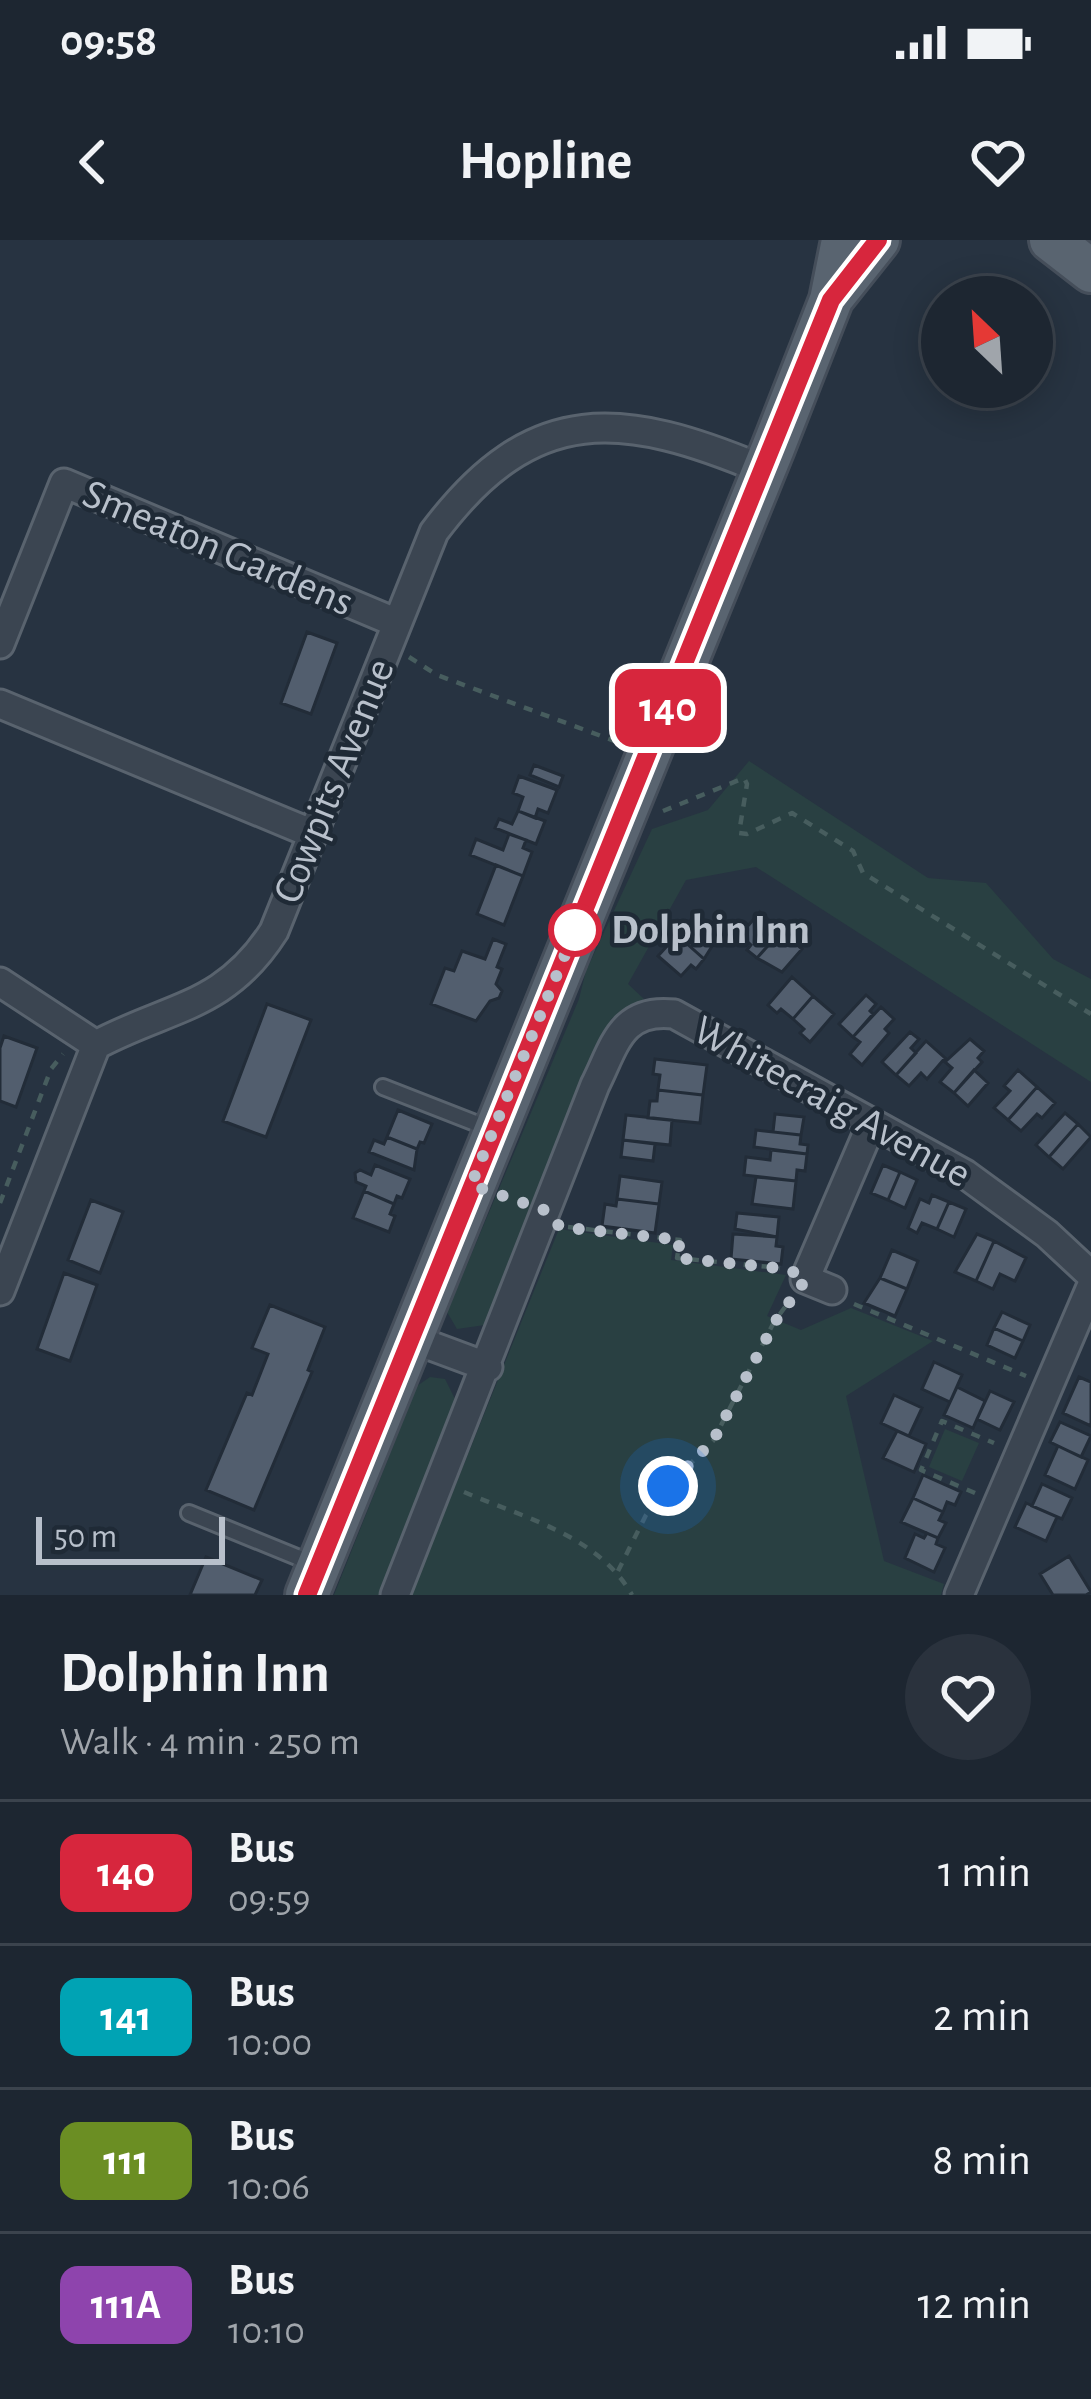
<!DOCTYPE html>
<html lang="en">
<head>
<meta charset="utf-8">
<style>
  body { margin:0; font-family:"Alegreya Sans",sans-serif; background:#2a323d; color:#f1f3f6; height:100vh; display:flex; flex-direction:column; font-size:45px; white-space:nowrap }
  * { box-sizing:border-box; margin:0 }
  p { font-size:39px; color:#a0a5ab }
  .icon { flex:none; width:66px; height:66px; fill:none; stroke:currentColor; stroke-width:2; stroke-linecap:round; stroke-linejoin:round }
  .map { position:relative; height:1355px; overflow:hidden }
  .details { display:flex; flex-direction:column; background:#1d2631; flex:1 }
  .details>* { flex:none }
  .badge { padding:0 24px; border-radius:18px; font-size:42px; line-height:78px }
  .needle { width:78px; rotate:335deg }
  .buttons { position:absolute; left:921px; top:36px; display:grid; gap:24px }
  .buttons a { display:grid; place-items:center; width:132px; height:132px; border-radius:50%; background:#1d2631; box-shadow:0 6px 30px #0003,0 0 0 3px #3b434d; font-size:60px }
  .scale { position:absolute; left:36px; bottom:30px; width:189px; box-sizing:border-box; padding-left:12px; border:6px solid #b8c0cb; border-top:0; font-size:33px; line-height:42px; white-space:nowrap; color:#b8c0cb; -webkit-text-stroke:9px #1f2a36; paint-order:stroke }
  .you { position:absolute; width:60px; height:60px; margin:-30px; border:9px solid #fff; border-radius:50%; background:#1a73e8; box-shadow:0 0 0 18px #1a73e833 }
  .map>.badge { position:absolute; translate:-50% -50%; box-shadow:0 0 0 6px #fff }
  .round { display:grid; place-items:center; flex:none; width:126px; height:126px; border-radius:63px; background:#2a323d }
  .overview { display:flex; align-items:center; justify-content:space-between; height:204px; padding:0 60px }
  h1 { font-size:57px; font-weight:700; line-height:90px }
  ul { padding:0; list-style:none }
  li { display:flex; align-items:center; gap:36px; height:144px; padding:0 60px; border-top:3px solid #3b434d }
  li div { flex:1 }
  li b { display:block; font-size:45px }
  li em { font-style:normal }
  li .badge { min-width:132px; font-weight:700; text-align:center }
  .status { display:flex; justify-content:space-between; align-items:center; height:84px; padding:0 60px; background:#1d2631; direction:ltr }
  .status svg { height:33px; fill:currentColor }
  header { display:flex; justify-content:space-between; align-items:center; height:156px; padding:0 60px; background:#1d2631; font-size:54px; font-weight:700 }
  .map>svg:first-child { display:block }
</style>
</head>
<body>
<div class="status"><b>09:58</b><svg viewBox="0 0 49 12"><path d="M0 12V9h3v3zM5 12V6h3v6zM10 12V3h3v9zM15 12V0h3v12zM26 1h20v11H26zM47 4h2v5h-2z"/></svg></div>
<header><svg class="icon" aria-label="back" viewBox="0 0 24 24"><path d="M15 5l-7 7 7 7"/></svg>Hopline<svg class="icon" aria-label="heart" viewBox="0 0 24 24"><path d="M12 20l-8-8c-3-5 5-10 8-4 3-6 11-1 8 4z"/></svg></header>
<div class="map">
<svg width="1091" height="1355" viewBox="0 0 1091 1355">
  <rect width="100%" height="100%" fill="#273341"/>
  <path fill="#294042" d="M749 521 928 638 986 643 1053 719 1091 739V842L756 627 686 640 628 744 644 759 611 779 485 1085 457 1089 447 1072 579 759 586 731 652 589 708 570Z
    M559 989 673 1005 671 1020 786 1035 767 1076 801 1090 851 1068 933 1101 846 1156 884 1321 944 1344 941 1355H411Z
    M430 1137 445 1139 455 1159 460 1161 380 1355H334L417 1146Z
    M945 1189 979 1203 962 1241 929 1227Z"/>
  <path fill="#525e6e" stroke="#222c38" stroke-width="3" d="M307 392 337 403 311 474 281 463Z
    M534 525 563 536 559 547 530 535Z
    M519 536 557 550 548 573 538 569 535 578 518 571 523 557 513 553Z
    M518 571 545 581 536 604 495 588 499 579 512 584Z
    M509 594 526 600 523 608 532 612 523 636 470 615 476 599 503 610Z
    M496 625 523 636 504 685 477 674Z
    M760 672 781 691 757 718 747 710 751 705 740 695Z
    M696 674 719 695 704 719 677 695Z
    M781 691 802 709 782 732 757 718Z
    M677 695 704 719 696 729 691 725 681 736 658 716Z
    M493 699 506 704 497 727 502 729 496 744 502 751 499 758 490 761 476 781 431 764 445 728 454 731 462 711 485 719Z
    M792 737 813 756 793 779 781 769 777 773 768 765Z
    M866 755 876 764 870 771 873 774 853 797 839 784Z
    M813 756 834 774 810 802 800 793 804 789 793 779Z
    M267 764 311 780 266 897 223 881Z
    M881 767 894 779 885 789 889 793 862 825 850 814 860 802 853 797Z
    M910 792 919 799 911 808 916 813 896 835 882 822Z
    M4 796 37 808 16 867 0 861V808Z
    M970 799 984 811 978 818 982 822 954 853 940 842 952 828 945 822Z
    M926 801 945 818 927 839 921 833 909 846 896 835Z
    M655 819 707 825 703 855 658 850 660 835 653 834Z
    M974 830 988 843 968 866 954 853Z
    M1018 830 1037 847 1008 880 994 868 1010 851 1004 846Z
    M1037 847 1055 863 1042 878 1037 874 1021 891 1008 880Z
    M658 850 703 855 700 883 648 878 650 861H657Z
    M398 870 432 884 424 903 420 902 417 909 387 897Z
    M1065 873 1078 884 1049 917 1036 905Z
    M775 874 804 877 801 895 773 892Z
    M626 875 672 880 670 905 623 900Z
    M1078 884 1091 897 1063 929 1049 917Z
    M756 890 801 895 800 904 808 905 807 914 754 907Z
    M387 897 417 909 414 930 369 912 374 900 384 904Z
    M623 900 655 904 653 921 621 917Z
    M771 910 807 914 805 931 797 930 796 941 744 935 746 917 770 920Z
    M375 925 410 939 402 958 397 956 394 964 364 951 366 946 356 942 355 933 360 930 371 935Z
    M883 925 900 932 888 960 871 953Z
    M900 932 917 940 905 968 888 960Z
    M620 936 662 942 659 964 617 959Z
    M756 937 796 941 793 969 752 964Z
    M364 951 394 964 390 974 395 976 389 992 353 978Z
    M932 955 949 962 937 989 922 983 917 993 908 988 920 959 929 963Z
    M617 959 659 964 655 993 602 986 605 964 616 966Z
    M91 960 123 972 100 1033 68 1020Z
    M949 962 966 969 954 997 937 989Z
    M737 973 779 977 777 997 735 989Z
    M733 994 777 997 776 1006 783 1007 781 1024 731 1019Z
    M977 994 994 1001 976 1041 955 1032Z
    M994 1001 1026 1018 1015 1041 1000 1034 993 1049 976 1041Z
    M892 1010 918 1021 907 1049 880 1038Z
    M64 1033 97 1045 70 1121 37 1109Z
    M880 1038 907 1049 895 1076 864 1063Z
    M270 1065 325 1087 308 1130 312 1132 254 1270 206 1250 247 1153 252 1155 268 1114 252 1108Z
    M1002 1072 1030 1085 1023 1101 994 1088Z
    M994 1088 1023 1101 1015 1118 987 1105Z
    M934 1122 962 1135 950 1162 922 1149Z
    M1079 1137 1091 1142V1186L1063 1173Z
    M957 1147 985 1161 973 1188 944 1175Z
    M990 1151 1014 1162 1000 1190 977 1179Z
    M894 1155 922 1168 909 1196 881 1183Z
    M1060 1182 1091 1196 1081 1217 1050 1202Z
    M897 1191 926 1204 914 1232 883 1218Z
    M1058 1206 1088 1220 1075 1249 1045 1235Z
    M923 1235 961 1252 955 1265 947 1262 943 1272 913 1258Z
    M1042 1244 1072 1258 1062 1279 1032 1266Z
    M913 1258 943 1272 939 1280 946 1283 938 1298 901 1282Z
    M1026 1263 1057 1277 1046 1301 1015 1287Z
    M927 1293 938 1298 936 1304 945 1308 934 1332 905 1318 915 1294 924 1298Z
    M1069 1316 1091 1352 1086 1355H1053L1040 1334Z
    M206 1317 262 1340 255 1355H190Z"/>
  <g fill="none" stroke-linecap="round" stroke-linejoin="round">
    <g stroke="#59636e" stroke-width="20">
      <path id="lane" d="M383 847 488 888
        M189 1273 314 1324"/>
    </g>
    <g stroke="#59636e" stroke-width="33">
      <path id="street" d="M0 404 64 243 397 383
        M0 464 313 594
        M0 742 96 805
        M832 1050 805 1039 872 883
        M0 1051 96 805C169 766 225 768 274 691L434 292C533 160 623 171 764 230
        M410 1098 488 1127
        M395 1355 595 845C615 805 621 768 674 774L965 934 1047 994 1091 1035
        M959 1355 1091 1047"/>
    </g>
    <g stroke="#454e5a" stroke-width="48">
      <path id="primary" d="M1051 0 1091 31
        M835 54 878 0
        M307 1355 773 208 831 60 843 0"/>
    </g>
    <path stroke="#475d5e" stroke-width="4.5" stroke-dasharray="9 9" stroke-linecap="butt" d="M409 417 437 435 620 503
      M663 571 744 538 747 544 739 593 747 594 792 573 853 611 863 633 1091 774
      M0 963 51 829 63 814
      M568 987 680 1000 677 1018 780 1028
      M854 1064 1026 1136
      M464 1252C524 1278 598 1295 632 1355
      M975 1253 921 1230 942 1181 994 1203
      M618 1331 646 1275 668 1246 713 1201 774 1082 791 1059"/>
    <use href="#lane" stroke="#3b4551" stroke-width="14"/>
    <use href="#street" stroke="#3b4551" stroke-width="27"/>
    <use href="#primary" stroke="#596470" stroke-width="42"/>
  </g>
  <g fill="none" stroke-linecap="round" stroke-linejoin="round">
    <g stroke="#fff" stroke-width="27">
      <path id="line" d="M307 1355 831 60 878 0"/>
    </g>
    <use href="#line" stroke="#d7263d" stroke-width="18"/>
    <path stroke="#b8c0cb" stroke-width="12" stroke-dasharray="0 21.6" d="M575 690 582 673 471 945 547 971 560 987 680 1000 677 1018 788 1029 806 1039 775 1082 713 1201 668 1246"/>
  </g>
  <circle fill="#fff" stroke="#d7263d" stroke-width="6" cx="575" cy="690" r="24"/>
  <g text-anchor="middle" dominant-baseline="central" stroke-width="9" stroke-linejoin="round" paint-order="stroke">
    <g font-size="42" fill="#b8c0cb" stroke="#1f2a36">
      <text transform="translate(218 308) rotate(23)">Smeaton Gardens</text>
      <text transform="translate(334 541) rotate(-68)">Cowpits Avenue</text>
      <text transform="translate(832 862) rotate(29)">Whitecraig Avenue</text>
    </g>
    <g font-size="42" font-weight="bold" fill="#b8c0cb" stroke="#1f2a36" text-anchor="start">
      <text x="611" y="690">Dolphin Inn</text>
    </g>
  </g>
</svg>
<div class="buttons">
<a><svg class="needle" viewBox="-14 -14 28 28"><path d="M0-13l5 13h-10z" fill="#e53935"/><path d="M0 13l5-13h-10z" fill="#a0a5ab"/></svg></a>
</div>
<div class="scale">50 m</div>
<div class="you" style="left:668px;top:1246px"></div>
<b class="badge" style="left:668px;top:468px;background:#d7263d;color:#fff">140</b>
</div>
<section class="details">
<div class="overview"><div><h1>Dolphin Inn</h1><p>Walk · 4 min · 250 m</p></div><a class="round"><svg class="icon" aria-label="heart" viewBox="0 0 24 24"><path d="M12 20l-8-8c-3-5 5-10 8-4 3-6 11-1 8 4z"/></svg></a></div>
<ul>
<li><span class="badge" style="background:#d7263d;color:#fff">140</span><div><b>Bus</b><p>09:59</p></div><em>1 min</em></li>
<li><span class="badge" style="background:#00a3b4;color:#fff">141</span><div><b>Bus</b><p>10:00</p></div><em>2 min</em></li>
<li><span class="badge" style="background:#6b8e23;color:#fff">111</span><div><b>Bus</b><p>10:06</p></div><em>8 min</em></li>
<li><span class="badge" style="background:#8e44ad;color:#fff">111A</span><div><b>Bus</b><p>10:10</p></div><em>12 min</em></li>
</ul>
</section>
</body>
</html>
